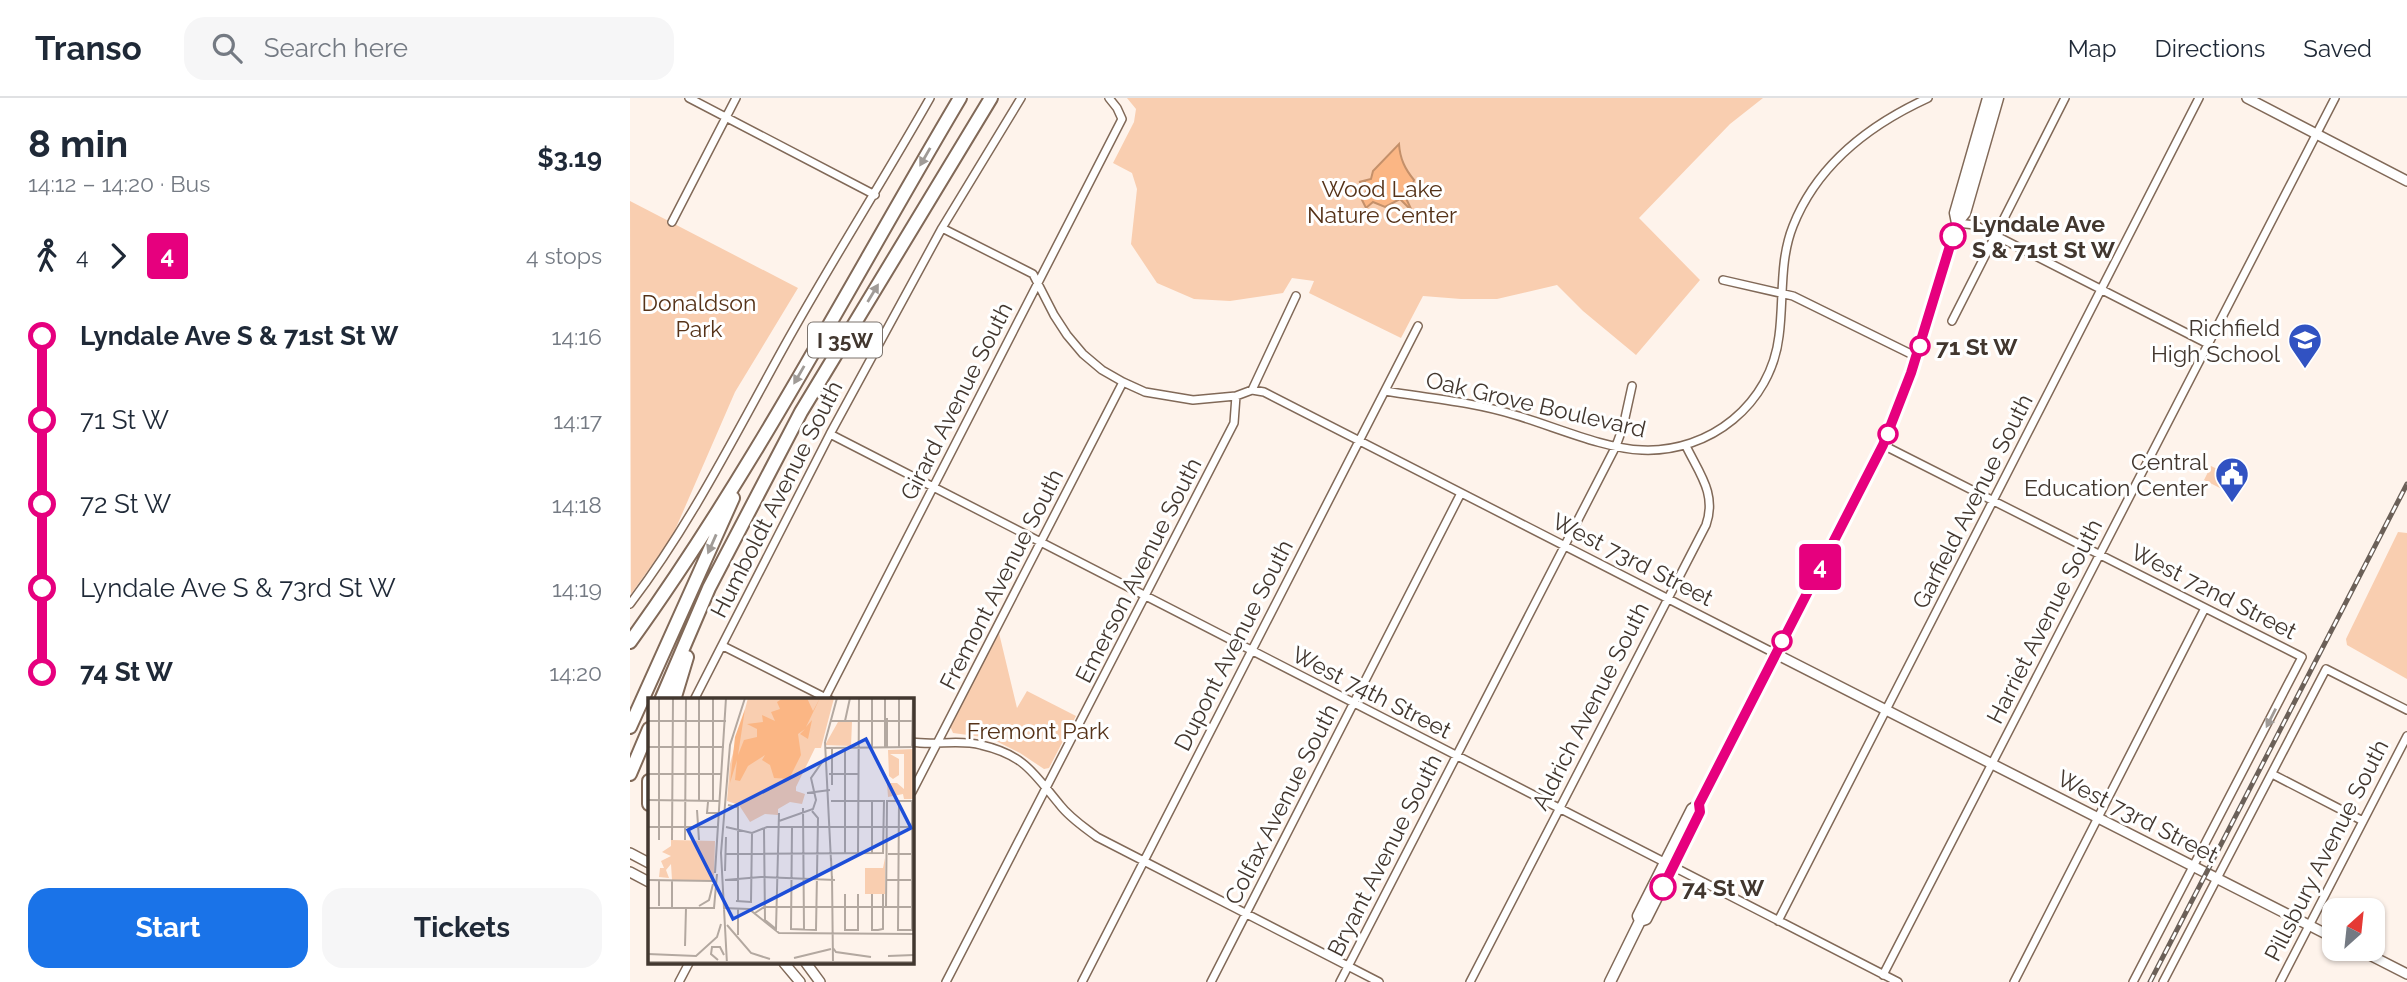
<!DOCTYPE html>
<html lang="en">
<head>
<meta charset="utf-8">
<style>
  body { margin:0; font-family:Raleway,sans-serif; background:#f6f6f7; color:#1f2937; height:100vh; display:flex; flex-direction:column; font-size:26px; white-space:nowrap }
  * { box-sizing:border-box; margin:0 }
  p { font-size:23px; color:#747a83 }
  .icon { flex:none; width:38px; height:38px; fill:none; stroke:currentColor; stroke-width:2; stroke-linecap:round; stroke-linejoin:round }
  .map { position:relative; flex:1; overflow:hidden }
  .side { display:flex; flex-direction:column; background:#fff; width:630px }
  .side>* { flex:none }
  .badge { padding:0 14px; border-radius:5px; font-size:24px; line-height:46px }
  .needle { width:46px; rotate:27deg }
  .fabs { position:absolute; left:1692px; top:800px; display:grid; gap:14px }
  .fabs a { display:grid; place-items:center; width:63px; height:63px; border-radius:14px; background:#fff; box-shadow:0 2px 5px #0004; font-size:35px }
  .map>.badge { position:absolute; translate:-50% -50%; box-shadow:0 0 0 4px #fff }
  .legs { display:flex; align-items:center; gap:10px; height:77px; padding:0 28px; font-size:23px }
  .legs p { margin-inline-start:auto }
  .head { display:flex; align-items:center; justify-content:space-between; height:119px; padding:0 28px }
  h1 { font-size:38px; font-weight:700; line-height:52px }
  .primary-button { display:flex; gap:14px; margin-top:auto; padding:14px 28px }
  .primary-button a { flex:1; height:80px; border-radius:21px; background:#1a73e8; color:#fff; font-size:28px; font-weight:700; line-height:80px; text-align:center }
  .primary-button a+a { background:#f6f6f7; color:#1f2937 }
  ul { padding:0 28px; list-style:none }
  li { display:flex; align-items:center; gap:24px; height:84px; font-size:26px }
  li i { display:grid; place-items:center; width:10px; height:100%; margin:0 9px; background:currentColor }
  li i::after { content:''; width:18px; height:18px; margin:-9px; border:5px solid; border-radius:50%; background:#fff }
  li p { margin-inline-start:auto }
  li:first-child i { background:linear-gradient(#0000 50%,currentColor 0) }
  li:last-child i { background:linear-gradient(currentColor 50%,#0000 0) }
  header { display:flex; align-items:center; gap:42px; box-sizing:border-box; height:98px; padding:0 35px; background:#fff; border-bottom:2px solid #e0e1e3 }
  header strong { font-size:33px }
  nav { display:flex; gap:38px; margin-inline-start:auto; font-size:24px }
  .search { width:490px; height:63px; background:#f6f6f7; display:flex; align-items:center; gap:18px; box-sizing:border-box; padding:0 24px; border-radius:21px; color:#747a83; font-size:26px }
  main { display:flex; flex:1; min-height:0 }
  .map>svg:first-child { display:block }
</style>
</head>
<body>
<header>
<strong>Transo</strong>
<div class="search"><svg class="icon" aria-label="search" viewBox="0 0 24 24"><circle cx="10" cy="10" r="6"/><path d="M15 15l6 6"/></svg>Search here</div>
<nav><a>Map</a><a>Directions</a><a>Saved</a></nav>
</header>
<main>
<section class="side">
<div class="head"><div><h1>8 min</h1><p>14:12 – 14:20 · Bus</p></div><b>$3.19</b></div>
<div class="legs"><svg class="icon" aria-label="walk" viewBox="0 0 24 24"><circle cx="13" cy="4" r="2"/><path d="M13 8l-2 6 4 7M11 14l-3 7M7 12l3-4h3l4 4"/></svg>4<svg class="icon" aria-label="forward" viewBox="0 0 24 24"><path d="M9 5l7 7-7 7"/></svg><b class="badge" style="background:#e6007e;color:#fff">4</b><p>4 stops</p></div>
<ul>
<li><i style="color:#e6007e"></i><b>Lyndale Ave S &amp; 71st St W</b><p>14:16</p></li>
<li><i style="color:#e6007e"></i><span>71 St W</span><p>14:17</p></li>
<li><i style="color:#e6007e"></i><span>72 St W</span><p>14:18</p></li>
<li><i style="color:#e6007e"></i><span>Lyndale Ave S &amp; 73rd St W</span><p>14:19</p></li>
<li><i style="color:#e6007e"></i><b>74 St W</b><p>14:20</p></li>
</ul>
<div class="primary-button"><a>Start</a><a>Tickets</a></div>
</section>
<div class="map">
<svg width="1777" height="884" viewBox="0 0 1777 884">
  <rect width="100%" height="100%" fill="#fef3eb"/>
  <path fill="#f9ceb0" d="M497 0H1133L1100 26 1009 120 1070 182 1006 257 953 213 927 187 867 201H831L793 198 771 240 679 195 684 183 662 180 653 195 600 203 564 201 527 185 501 146 507 91 502 75 483 65 504 24 506 11Z
    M0 103 168 190 105 294 42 439 1 496Z
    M1581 368 1606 380 1598 394 1574 382Z
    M1768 434 1777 435V581L1717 547 1716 541Z
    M369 535 387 610 397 593 446 618 419 670 414 671 390 655 360 640 323 635 320 628Z"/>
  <path fill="#fbb684" stroke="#c4906a" stroke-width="2" d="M769 46C770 61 775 71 784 82L781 95 774 96 782 113 770 101 755 109 743 104 736 110 732 102 737 91 735 84H729L741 81 743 73Z"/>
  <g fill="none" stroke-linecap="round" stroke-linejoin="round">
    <g stroke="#816958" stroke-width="10">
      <path id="minor" d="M59 0 245 97
        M42 124 106 0
        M1327 125 1345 127 1578 246
        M312 130 403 176 424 217 437 237 453 256 472 272 493 284 515 294 563 302 606 298 622 292 634 294 1146 556
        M1093 182 1163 198 1287 259
        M1322 223 1435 0
        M622 292 666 198
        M755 293C798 300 843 304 885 317 923 328 975 351 1012 352 1080 355 1141 306 1149 238 1154 201 1149 163 1163 128 1187 67 1239 27 1298 0
        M200 336 1268 884
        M1253 347 1672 559 1503 884
        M0 506C61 426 106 335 155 247 201 164 253 83 300 0
        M93 548 200 602
        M64 602 200 336 312 130 391 0
        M194 602 492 21 487 10 479 0
        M282 644C305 648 328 641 351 647 395 657 404 676 430 707 440 720 454 729 467 739L749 884
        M1642 676 1733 723
        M282 694 493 284
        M1148 823 1569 0
        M1253 877 1705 0
        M49 884 59 865
        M316 884 604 325 606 298
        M452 884 788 228
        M581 884 831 395
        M710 884 986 348 993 329 1002 288
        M840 884 1076 427C1087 396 1069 375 1056 348
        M1384 884 1575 510
        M1533 884 1696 571 1777 612
        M1650 884 1777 638"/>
    </g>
    <g stroke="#816958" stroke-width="12">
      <path id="tertiary" d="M1617 0 1777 83
        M1146 556 1704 840
        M0 755 19 765
        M0 774 19 784
        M1726 850 1777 876
        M154 865 170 884
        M176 865 190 884"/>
    </g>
    <g stroke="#816958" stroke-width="13">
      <path id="secondary" d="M1327 125 1325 115 1358 0
        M1010 823 1016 821 1070 714 1069 707
        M980 884 1010 823 1008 818 1062 711 1069 707 1253 347 1281 275 1327 125 1335 115 1368 0"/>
    </g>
    <g stroke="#816958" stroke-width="16">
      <path id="motorway" d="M0 544C124 372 222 182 330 0
        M31 602 79 490 171 314 361 0
        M44 602 57 559
        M0 629 103 400
        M0 676 19 631
        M19 683V706"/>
    </g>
    <use href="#minor" stroke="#fff" stroke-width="7"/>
    <use href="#tertiary" stroke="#fff" stroke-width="9"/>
    <use href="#secondary" stroke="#fff" stroke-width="10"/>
    <use href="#motorway" stroke="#fff" stroke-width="12"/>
    <g stroke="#6b6058" stroke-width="5">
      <path id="rail" d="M1520 884 1777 386"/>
    </g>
    <use href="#rail" stroke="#fff" stroke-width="2.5" stroke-dasharray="8" stroke-linecap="butt"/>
  </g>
  <defs><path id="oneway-solid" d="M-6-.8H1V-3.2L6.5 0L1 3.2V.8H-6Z" transform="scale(1.75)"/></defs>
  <g fill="#a09b97">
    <use href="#oneway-solid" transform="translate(295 59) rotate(120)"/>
    <use href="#oneway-solid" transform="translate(243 195) rotate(-59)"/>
    <use href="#oneway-solid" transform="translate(169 277) rotate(120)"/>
    <use href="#oneway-solid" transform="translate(82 446) rotate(114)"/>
    <use href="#oneway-solid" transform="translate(1641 620) rotate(117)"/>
  </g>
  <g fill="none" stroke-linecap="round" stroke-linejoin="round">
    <g stroke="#fff" stroke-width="16">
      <path id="line-1" d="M1033 789 1070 714 1069 706 1253 347 1281 275 1323 138"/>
    </g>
    <use href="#line-1" stroke="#e6007e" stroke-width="10"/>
  </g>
  <defs>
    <g id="school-pin" transform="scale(1.75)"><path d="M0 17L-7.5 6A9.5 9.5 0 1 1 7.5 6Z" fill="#3152c2" stroke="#fff"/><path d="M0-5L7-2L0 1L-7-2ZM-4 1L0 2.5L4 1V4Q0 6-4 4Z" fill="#fff"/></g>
    <g id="civic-pin" transform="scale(1.75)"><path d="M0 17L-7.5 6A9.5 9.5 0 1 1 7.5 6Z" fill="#3152c2" stroke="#fff"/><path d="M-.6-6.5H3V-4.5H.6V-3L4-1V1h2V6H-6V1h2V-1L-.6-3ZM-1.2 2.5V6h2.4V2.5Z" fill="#fff"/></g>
  </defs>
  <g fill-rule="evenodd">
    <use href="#school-pin" x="1675" y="242"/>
    <use href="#civic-pin" x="1602" y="376"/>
  </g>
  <g fill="#fff" stroke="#e6007e" stroke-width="3.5">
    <circle cx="1323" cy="138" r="12"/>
    <circle cx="1290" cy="248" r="9"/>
    <circle cx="1258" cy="336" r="9"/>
    <circle cx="1152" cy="543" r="9"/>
    <circle cx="1033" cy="789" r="12"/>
  </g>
  <g text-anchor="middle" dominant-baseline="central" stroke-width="6" stroke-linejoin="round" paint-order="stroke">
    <rect fill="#fff" stroke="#7b736d" stroke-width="2" x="178" y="224.5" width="74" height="35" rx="5"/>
    <g font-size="21" font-weight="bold" fill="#42372f">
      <text x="215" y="242">I 35W</text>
    </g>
    <g font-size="23" fill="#553218" stroke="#fff">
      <text x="752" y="90">Wood Lake<tspan x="752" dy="26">Nature Center</tspan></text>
      <text x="69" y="204">Donaldson<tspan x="69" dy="26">Park</tspan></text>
      <text x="408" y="632">Fremont Park</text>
    </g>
    <g font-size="23" font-weight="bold" fill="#42372f" stroke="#fff" text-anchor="start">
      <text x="1342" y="125">Lyndale Ave<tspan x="1342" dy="26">S &amp; 71st St W</tspan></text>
      <text x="1306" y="248">71 St W</text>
      <text x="1052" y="789">74 St W</text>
    </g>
    <g font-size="23" fill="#42372f" stroke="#fff" text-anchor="end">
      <text x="1650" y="229">Richfield<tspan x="1650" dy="26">High School</tspan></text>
      <text x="1578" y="363">Central<tspan x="1578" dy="26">Education Center</tspan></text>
    </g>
    <g font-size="23" fill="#42372f" stroke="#fff">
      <text transform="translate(326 303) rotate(-63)">Girard Avenue South</text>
      <text transform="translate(906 306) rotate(13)">Oak Grove Boulevard</text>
      <text transform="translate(146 401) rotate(-63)">Humboldt Avenue South</text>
      <text transform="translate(1342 403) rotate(-63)">Garfield Avenue South</text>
      <text transform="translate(1003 461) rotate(27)">West 73rd Street</text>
      <text transform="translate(508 472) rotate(-63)">Emerson Avenue South</text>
      <text transform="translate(371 481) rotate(-63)">Fremont Avenue South</text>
      <text transform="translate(1584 493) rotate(27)">West 72nd Street</text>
      <text transform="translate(1414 523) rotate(-63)">Harriet Avenue South</text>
      <text transform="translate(603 547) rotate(-63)">Dupont Avenue South</text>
      <text transform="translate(742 594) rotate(27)">West 74th Street</text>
      <text transform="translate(960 608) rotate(-63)">Aldrich Avenue South</text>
      <text transform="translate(651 706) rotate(-63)">Colfax Avenue South</text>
      <text transform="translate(1508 718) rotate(27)">West 73rd Street</text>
      <text transform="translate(1696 752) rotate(-63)">Pillsbury Avenue South</text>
      <text transform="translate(754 757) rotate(-63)">Bryant Avenue South</text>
    </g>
  </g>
  <g transform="translate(18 600)">
    <rect width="266" height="266" fill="#fef3eb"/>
    <path d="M100 0H186L173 50H167L148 89V93L157 96 154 106 142 104 130 111V117L117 116 102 124 91 107 79 103 82 66ZM190 24H204L203 48 177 47ZM266 51V101H256L255 96 240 99 239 85H249L256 91V56H242L251 61V77L245 81 241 78 240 52ZM23 142 67 143 66 182H24L23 166 18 172 21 180 11 179 12 170H16L13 163 23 158 14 154 23 148ZM237 160V196H217V170H235Z" fill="#f9ceb0"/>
    <path d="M159 0 165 13 172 0 158 29 164 22 160 41 152 36 157 31 150 36 153 57 141 81 126 80 122 67 114 62 117 57 100 68 92 83 87 82 89 62 82 85 87 39 97 11 90 57 96 42 109 39V31L99 26 115 24 114 17 127 23 123 14 132 11 129 4 135 0Z" fill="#fbb684"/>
    <path fill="none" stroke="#b3a8a0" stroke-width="2" d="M0 23H78M183 23H237M197 23 202 0M240 23H264M177 44 183 163M177 44 189 0M0 49H76M251 49V0M264 49 265 0M177 50 266 49M184 50V87M224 50V0M237 50V0M239 50V20M0 76H74M181 76H211M159 95 182 92M0 102 71 103M51 102V0M65 103V0M251 103 250 232H266M60 104 59 115H70M80 107 90 109V204M155 110 156 232M49 112 51 142M131 123 165 111 168 102 163 80 177 60M0 129H70M78 129 104 135 119 129H266M144 129 143 231 168 232 170 120 164 113M116 131 117 222 128 231 131 115M11 142V0M24 142 25 0M37 142 38 0M77 156 235 155 236 103H183M197 156V49M210 156 211 0M224 156V103M240 156H264M183 160 184 182M77 173 78 139M67 175 78 0M184 178 185 266M0 182 66 183M11 182V208M77 182 113 179 187 182M239 182H264M24 183V210M197 196V232H210V196M224 196V232H230L235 231V196M88 203 103 204 104 135M51 208 61 202 65 186M238 209 239 103H266M0 210H67M66 210 69 176M75 210 101 211 131 235 266 236M107 215 116 209H266M79 227 103 255 122 261M264 232V103M90 237V210M37 248 38 210M185 250 188 254 223 259M0 256 48 258 69 239 73 226M240 258 266 257M146 260 183 251M70 262 63 256 64 249H72L76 257M0 264H266M79 266 73 155 82 47 97 0"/>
    <path fill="#1d4ed8" fill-opacity="0.15" stroke="#1d4ed8" stroke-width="3.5" d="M218 41 263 130 85 221 40 132Z"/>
    <rect width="266" height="266" fill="none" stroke="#42372f" stroke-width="3.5"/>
  </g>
</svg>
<div class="fabs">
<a><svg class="needle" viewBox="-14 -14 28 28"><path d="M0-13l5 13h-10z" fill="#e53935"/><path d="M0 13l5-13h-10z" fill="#747a83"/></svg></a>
</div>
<b class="badge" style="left:1190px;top:469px;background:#e6007e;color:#fff">4</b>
</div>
</main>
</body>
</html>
